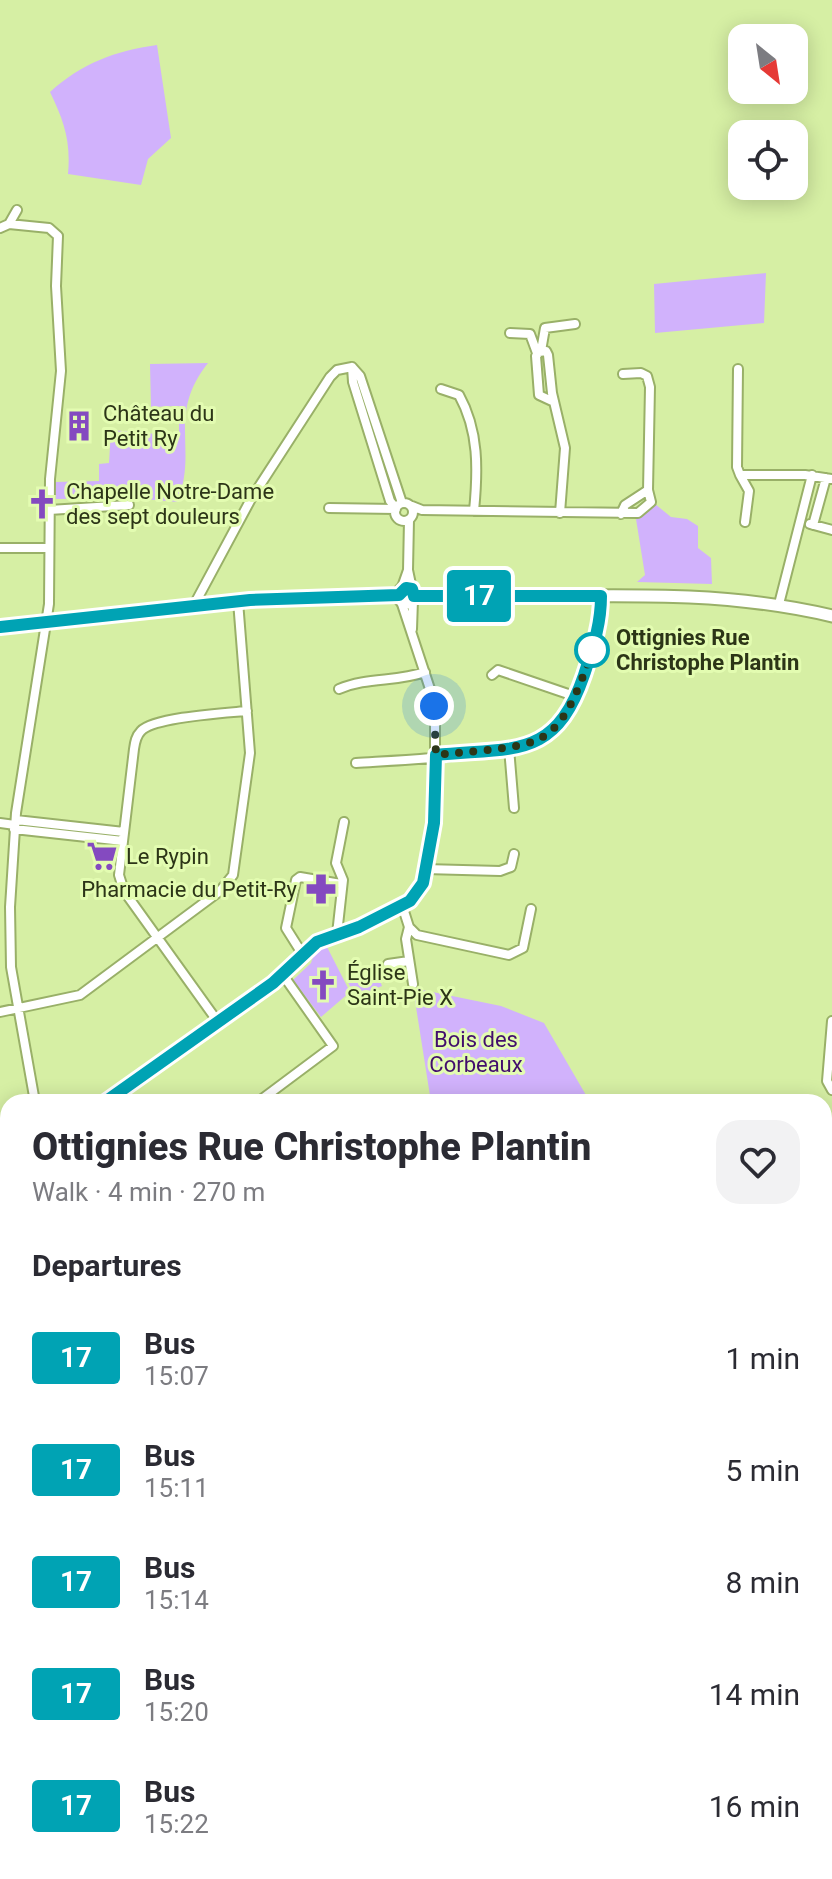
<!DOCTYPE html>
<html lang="en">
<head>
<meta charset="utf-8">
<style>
  body { margin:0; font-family:Roboto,sans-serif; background:#f2f2f3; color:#2b2b33; height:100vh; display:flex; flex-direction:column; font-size:30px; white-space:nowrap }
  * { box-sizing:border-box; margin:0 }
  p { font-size:26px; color:#7c7c81 }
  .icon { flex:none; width:44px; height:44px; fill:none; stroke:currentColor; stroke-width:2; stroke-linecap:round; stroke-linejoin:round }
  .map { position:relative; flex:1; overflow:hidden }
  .panel { position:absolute; left:0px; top:1094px; width:832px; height:786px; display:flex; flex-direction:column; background:#fff; border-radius:24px 24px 0 0; box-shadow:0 4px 20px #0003 }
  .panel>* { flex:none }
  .badge { padding:0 16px; border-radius:6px; font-size:28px; line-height:52px }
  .needle { width:52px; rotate:150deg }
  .fabs { position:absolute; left:728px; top:24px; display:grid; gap:16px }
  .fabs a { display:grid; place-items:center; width:80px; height:80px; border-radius:16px; background:#fff; box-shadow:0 4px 20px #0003; font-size:40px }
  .you { position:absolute; width:40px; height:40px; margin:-20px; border:6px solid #fff; border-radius:50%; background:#1a73e8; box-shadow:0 0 0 12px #1a73e833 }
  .map>.badge { position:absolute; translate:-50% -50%; box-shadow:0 0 0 4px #fff }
  h2 { padding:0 32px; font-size:30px; line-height:72px }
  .round { display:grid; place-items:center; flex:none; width:84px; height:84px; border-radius:24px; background:#f2f2f3 }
  .summary { display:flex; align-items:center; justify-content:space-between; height:136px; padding:0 32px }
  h1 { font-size:38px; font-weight:800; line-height:60px }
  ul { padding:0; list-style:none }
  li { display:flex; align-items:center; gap:24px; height:112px; padding:0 32px }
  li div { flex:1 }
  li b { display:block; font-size:30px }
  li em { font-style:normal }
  li .badge { min-width:88px; font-weight:700; text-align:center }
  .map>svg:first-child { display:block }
</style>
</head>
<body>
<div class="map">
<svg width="832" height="1879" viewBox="0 0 832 1879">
  <rect width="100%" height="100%" fill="#d6efa4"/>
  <path fill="#d1b2fc" d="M157 45 171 138 148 159 141 185 68 174C71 141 64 121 50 92 82 63 115 51 157 45Z
    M766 273 764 323 655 333 654 284Z
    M208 363C166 416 199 449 177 502L133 498 54 499 55 482 99 481V464L109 463 111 430 179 436V406L151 407 150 364Z
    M655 504 671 517 687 519 698 526V548L711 558 712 584 637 582 645 575 636 519Z
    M325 943 350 992 321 1017 293 980 311 963 316 947Z
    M376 970 382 986 355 997 348 982Z
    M413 988 501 1006 544 1023 590 1102H431Z
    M0 1418 7 1419 1 1534H0Z
    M360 1872H512L515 1879H362Z"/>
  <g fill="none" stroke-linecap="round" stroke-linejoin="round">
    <path stroke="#227eac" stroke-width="2" d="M824 1864 832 1858
      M806 1879 815 1872"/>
    <g stroke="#99b068" stroke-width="12">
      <path id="minor" d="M9 224 49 228 58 236 56 286 61 371 50 479 49 604 16 813 10 907 11 967 35 1102
        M0 228 9 224 17 210
        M510 333 530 334 537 353
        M541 351 545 328 575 324
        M352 367 353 382 390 501 396 508
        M352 367 360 376 402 503
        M738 369 737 467 740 475H805L832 479
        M441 389 459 395C479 431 478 470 474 511
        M554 402 539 395 536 356 539 352 546 351 548 355 552 393 565 448 560 513
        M740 475 749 491 745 522
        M395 512a9 9 0 1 1 18 0a9 9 0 1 1-18 0Z
        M412 506 422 510 638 513 651 502 648 490 650 387 647 376 641 373 623 374
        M329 508 396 509
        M49 510 129 505
        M621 514 625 505 648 490
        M810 524 832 530
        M813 525 826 478
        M0 548H49
        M408 570 412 589
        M401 590 408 570 409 520
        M779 604 812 475
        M194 605 251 499 330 377 337 370 352 367
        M412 629 413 600
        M492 675 498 670 577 697
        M339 689C367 677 397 682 425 672
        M509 748 514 808
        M356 763C399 760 525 756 553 731 571 716 577 694 585 673 594 646 601 624 601 596
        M16 820 124 832
        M0 823 15 825
        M14 829 123 841
        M425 869 500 871 511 867 514 854
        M402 905 409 927 417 935 509 955 523 948 531 909
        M409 927 406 939 413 984
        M337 934 343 880 336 863 344 822
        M303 955 286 928 296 880 300 877 341 884
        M388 964 409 961
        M0 1012 80 995 220 891 233 875 250 753 238 601
        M832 1021 827 1081 832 1090
        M218 1022 124 891 119 875 134 749C135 742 136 736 141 731 154 717 226 713 247 711
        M105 1102 273 983 317 942 394 910 410 901 419 890 435 818V716L431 692 401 601
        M258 1102 333 1046 283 975
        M824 1203 832 1204
        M0 1323 8 1321
        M0 1391 8 1389
        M0 1647 8 1635
        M0 1663 6 1653
        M0 1685 8 1673
        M314 1872 317 1879
        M554 1872 557 1879
        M663 1879 665 1872"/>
    </g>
    <g stroke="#99b068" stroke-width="13">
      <path id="tertiary" d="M0 1792 8 1797
        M121 1872 132 1879"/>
    </g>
    <g stroke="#99b068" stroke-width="15">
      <path id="secondary" d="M399 595a8 8 0 1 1 16 0a8 8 0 1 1-16 0Z
        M414 596C554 601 695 583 832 616
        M0 627 250 600 399 595"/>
    </g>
    <use href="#minor" stroke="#fff" stroke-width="8"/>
    <use href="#tertiary" stroke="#fff" stroke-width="9"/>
    <use href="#secondary" stroke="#fff" stroke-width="11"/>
  </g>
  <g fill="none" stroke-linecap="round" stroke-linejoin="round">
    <g stroke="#fff" stroke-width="18">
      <path id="line" d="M0 627 250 600 399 595 406 588 412 589 414 596H601C601 625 593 647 584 675 555 760 514 747 436 755L434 823 423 883 410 901 359 927 317 942 273 983 105 1102"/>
    </g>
    <use href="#line" stroke="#00a3b4" stroke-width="12"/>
    <path stroke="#2c3517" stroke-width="8" stroke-dasharray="0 14.4" d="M434 706 436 755C550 743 556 755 596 641L592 650"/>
  </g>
  <defs>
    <g id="building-bare" transform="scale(2.4)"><path d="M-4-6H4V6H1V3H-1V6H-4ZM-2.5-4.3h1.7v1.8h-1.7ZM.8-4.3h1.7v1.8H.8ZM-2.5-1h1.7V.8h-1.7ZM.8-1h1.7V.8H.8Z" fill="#844ac0" stroke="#e3fcb1" stroke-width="2.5" paint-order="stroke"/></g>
    <g id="church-bare" transform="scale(2.4)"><path d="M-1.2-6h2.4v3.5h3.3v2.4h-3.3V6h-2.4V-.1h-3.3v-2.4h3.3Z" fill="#844ac0" stroke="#e3fcb1" stroke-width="2.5" paint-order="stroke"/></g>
    <g id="supermarket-bare" transform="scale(2.4)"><path d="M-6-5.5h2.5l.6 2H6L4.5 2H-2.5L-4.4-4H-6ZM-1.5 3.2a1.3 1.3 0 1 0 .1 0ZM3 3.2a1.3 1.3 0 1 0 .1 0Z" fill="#844ac0" stroke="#e3fcb1" stroke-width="2.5" paint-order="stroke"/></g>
    <g id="pharmacy-bare" transform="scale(2.4)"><path d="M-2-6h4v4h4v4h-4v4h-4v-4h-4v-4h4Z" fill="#844ac0" stroke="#e3fcb1" stroke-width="2.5" paint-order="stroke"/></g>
  </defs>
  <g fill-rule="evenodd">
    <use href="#building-bare" x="79" y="426"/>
    <use href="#church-bare" x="42" y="504"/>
    <use href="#supermarket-bare" x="102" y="856"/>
    <use href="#pharmacy-bare" x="321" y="889"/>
    <use href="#church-bare" x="323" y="985"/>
  </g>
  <circle fill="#fff" stroke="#00a3b4" stroke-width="4" cx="592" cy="650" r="16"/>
  <g text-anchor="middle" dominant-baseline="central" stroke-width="6" stroke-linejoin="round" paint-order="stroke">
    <g font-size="22" fill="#2c3517" stroke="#e3fcb1" text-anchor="start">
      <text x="103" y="413">Château du<tspan x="103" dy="25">Petit Ry</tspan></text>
      <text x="66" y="491">Chapelle Notre-Dame<tspan x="66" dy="25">des sept douleurs</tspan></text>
      <text x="126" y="856">Le Rypin</text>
      <text x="297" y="889" text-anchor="end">Pharmacie du Petit-Ry</text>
      <text x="347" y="972">Église<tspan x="347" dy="25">Saint-Pie X</tspan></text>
    </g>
    <g font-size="22" font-weight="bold" fill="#2c3517" stroke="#e3fcb1" text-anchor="start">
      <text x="616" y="637">Ottignies Rue<tspan x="616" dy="25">Christophe Plantin</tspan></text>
    </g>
    <g font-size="22" fill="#420e6c" stroke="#e3fcb1">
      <text x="476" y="1039">Bois des<tspan x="476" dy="25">Corbeaux</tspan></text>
    </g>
  </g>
</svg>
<div class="fabs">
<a><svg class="needle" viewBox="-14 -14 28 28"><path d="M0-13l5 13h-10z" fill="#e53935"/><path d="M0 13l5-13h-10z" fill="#7c7c81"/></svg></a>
<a><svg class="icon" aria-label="locate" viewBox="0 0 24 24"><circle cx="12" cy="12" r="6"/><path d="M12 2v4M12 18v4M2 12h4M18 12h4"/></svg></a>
</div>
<div class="you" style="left:434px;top:706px"></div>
<b class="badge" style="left:479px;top:596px;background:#00a3b4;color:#fff">17</b>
<section class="panel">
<div class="summary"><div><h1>Ottignies Rue Christophe Plantin</h1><p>Walk · 4 min · 270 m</p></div><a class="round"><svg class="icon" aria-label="heart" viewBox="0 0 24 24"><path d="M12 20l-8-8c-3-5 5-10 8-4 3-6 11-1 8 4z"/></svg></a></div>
<h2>Departures</h2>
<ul>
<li><span class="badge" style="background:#00a3b4;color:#fff">17</span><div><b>Bus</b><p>15:07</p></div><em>1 min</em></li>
<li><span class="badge" style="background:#00a3b4;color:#fff">17</span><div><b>Bus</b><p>15:11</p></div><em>5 min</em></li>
<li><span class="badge" style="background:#00a3b4;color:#fff">17</span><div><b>Bus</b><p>15:14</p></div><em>8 min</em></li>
<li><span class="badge" style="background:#00a3b4;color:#fff">17</span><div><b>Bus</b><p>15:20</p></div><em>14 min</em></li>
<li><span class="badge" style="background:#00a3b4;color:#fff">17</span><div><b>Bus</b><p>15:22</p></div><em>16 min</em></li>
</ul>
</section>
</div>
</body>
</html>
